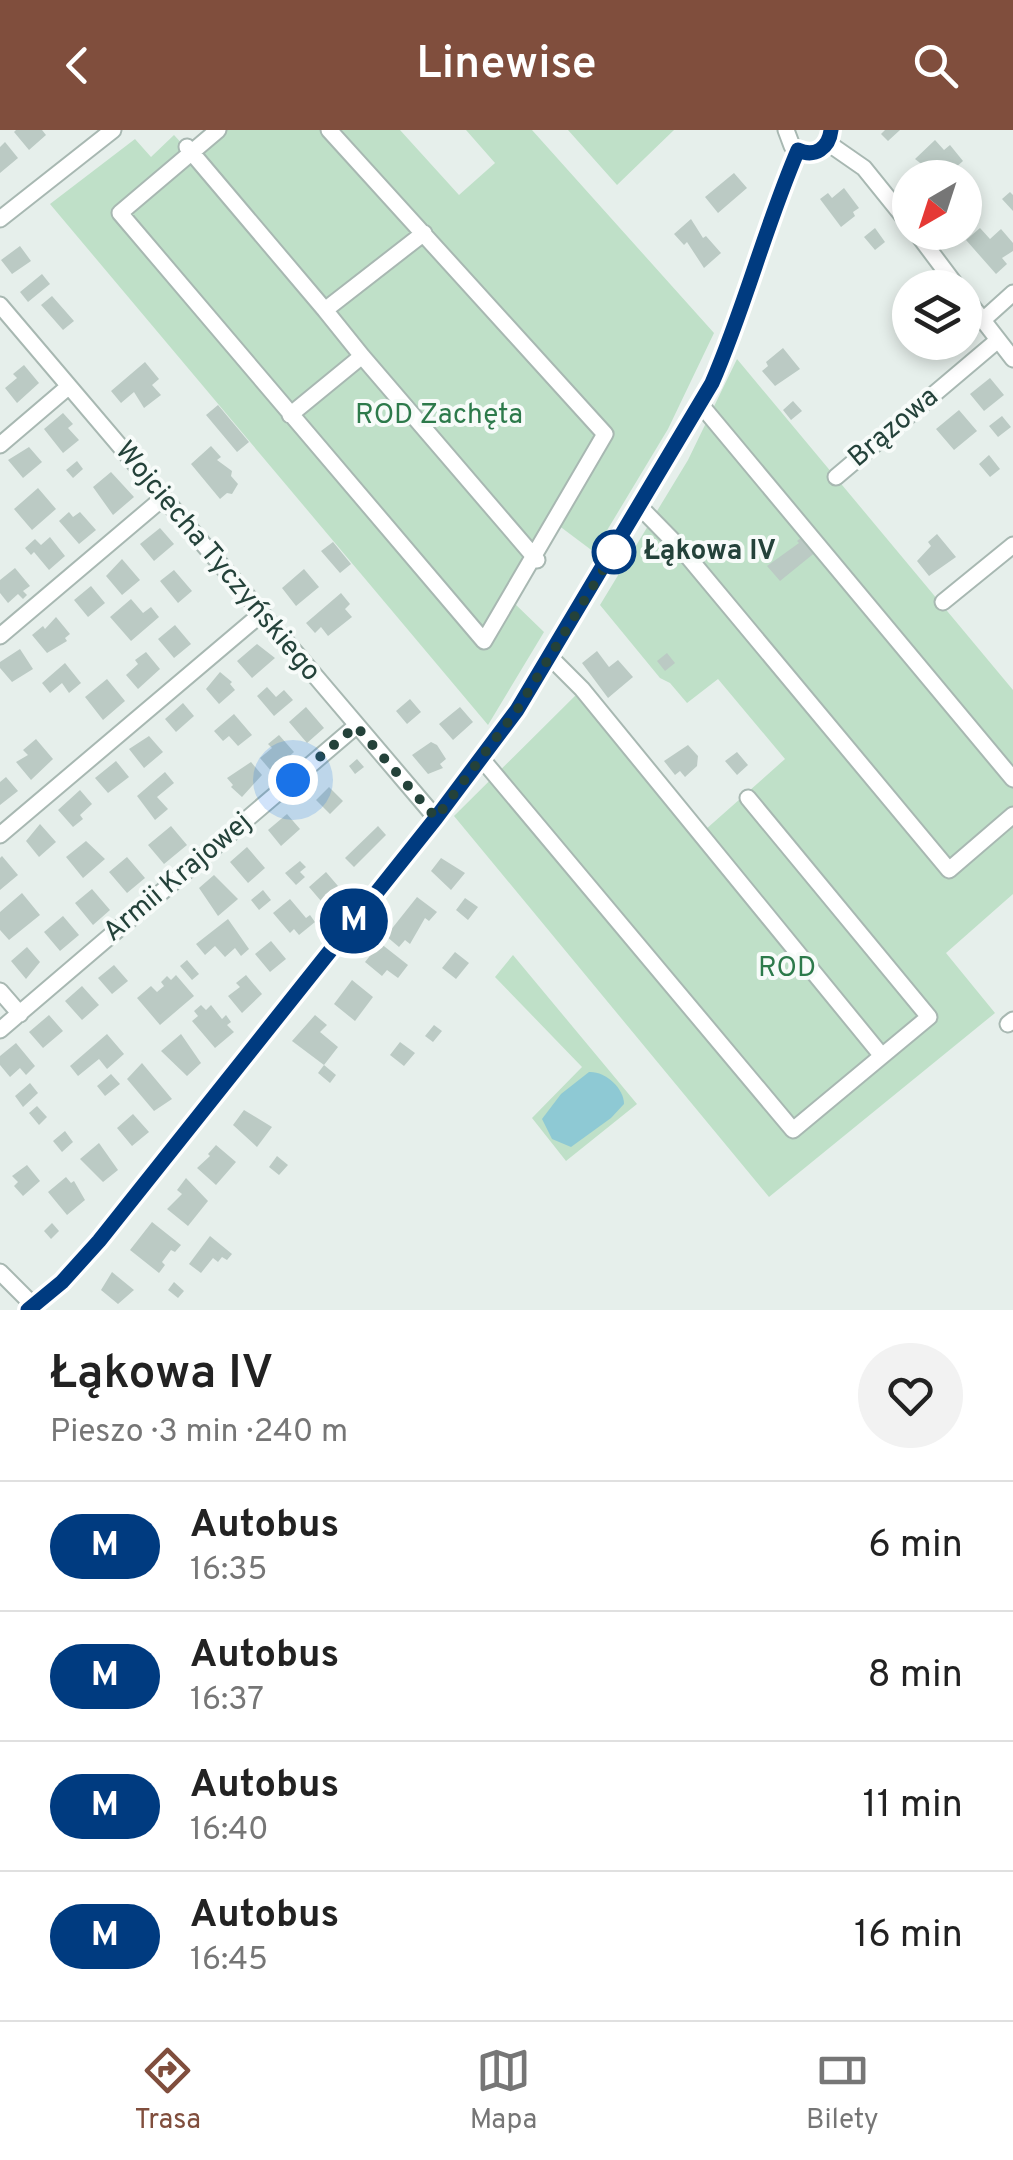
<!DOCTYPE html>
<html lang="pl">
<head>
<meta charset="utf-8">
<style>
  body { margin:0; font-family:Overpass,sans-serif; background:#f2f2f2; color:#222; height:100vh; display:flex; flex-direction:column; font-size:38px; white-space:nowrap }
  * { box-sizing:border-box; margin:0 }
  p { font-size:32px; color:#767676 }
  .icon { flex:none; width:55px; height:55px; fill:none; stroke:currentColor; stroke-width:2; stroke-linecap:round; stroke-linejoin:round }
  .map { position:relative; height:1180px; overflow:hidden }
  .side { display:flex; flex-direction:column; background:#fff; flex:1 }
  .side>* { flex:none }
  .badge { padding:0 20px; border-radius:32px; font-size:35px; line-height:65px }
  .needle { width:65px; rotate:219deg }
  .tools { position:absolute; left:892px; top:30px; display:grid; gap:20px }
  .tools a { display:grid; place-items:center; width:90px; height:90px; border-radius:50%; background:#fff; box-shadow:0 5px 15px #0003; font-size:50px }
  .you { position:absolute; width:50px; height:50px; margin:-25px; border:8px solid #fff; border-radius:50%; background:#1a73e8; box-shadow:0 0 0 15px #1a73e833 }
  .map>.badge { position:absolute; translate:-50% -50%; box-shadow:0 0 0 5px #fff }
  .round { display:grid; place-items:center; flex:none; width:105px; height:105px; border-radius:52px; background:#f2f2f2 }
  .headline { display:flex; align-items:center; justify-content:space-between; height:170px; padding:0 50px }
  h1 { font-size:48px; font-weight:600; line-height:75px }
  ul { padding:0; list-style:none }
  li { display:flex; align-items:center; gap:30px; height:130px; padding:0 50px; border-top:2px solid #e0e0e0 }
  li div { flex:1 }
  li b { display:block; font-size:38px }
  li em { font-style:normal }
  li .badge { min-width:110px; font-weight:700; text-align:center }
  header { display:flex; justify-content:space-between; align-items:center; height:130px; padding:0 50px; background:#804e3d; color:#fff; font-size:45px; font-weight:600 }
  .menu { display:flex; justify-content:space-around; align-items:center; height:140px; border-top:2px solid #e0e0e0; background:#fff; font-size:28px; color:#767676 }
  .menu a { display:grid; justify-items:center; gap:5px }
  .menu .on { color:#804e3d }
  .map>svg:first-child { display:block }
</style>
</head>
<body>
<header><svg class="icon" aria-label="back" viewBox="0 0 24 24"><path d="M15 5l-7 7 7 7"/></svg>Linewise<svg class="icon" aria-label="search" viewBox="0 0 24 24"><circle cx="10" cy="10" r="6"/><path d="M15 15l6 6"/></svg></header>
<div class="map">
<svg width="1013" height="1180" viewBox="0 0 1013 1180">
  <rect width="100%" height="100%" fill="#e6efeb"/>
  <path fill="#bfe0c8" d="M206 0H400L459 65 495 33 466 0H532L714 203 668 299 594 422 558 395 513 472 544 502 488 595 50 74 135 9 151 27 174 5 186 18Z
    M568 0H674L617 55Z
    M737 229 1013 560V764L946 823 995 883 769 1067 454 686 586 555 705 700 785 629 718 549 687 573 670 553 660 548 600 475 688 330Z
    M513 825 637 974 566 1031 532 988 582 937 495 847Z"/>
  <path fill="#8ec9d4" d="M589 942C605 941 624 958 624 974L611 988 571 1017 552 1009 542 989 561 964Z"/>
  <path fill="#bbcac4" d="M16 0H42L46 5 29 20 14 2Z
    M885 0H900L888 11 881 4Z
    M935 10 944 20 950 15 963 31 944 48H921L929 40 915 29Z
    M5 12 18 28 0 43V17Z
    M734 43 747 58 718 83 705 67Z
    M844 58 859 78 853 82 855 86 841 97 820 69 828 63 832 68Z
    M1010 62 1013 65V81L1002 69Z
    M691 89 703 108 706 106 721 123 704 138 687 112 684 115 674 104Z
    M875 98 885 112 875 120 864 107Z
    M980 98 990 109 1001 99 1013 113V121L1002 128 1007 134 996 144 966 110Z
    M20 116 31 131 12 144 1 130Z
    M42 144 50 154 28 172 20 162Z
    M52 166 74 191 63 200 41 175Z
    M783 218 800 239 775 256 762 241 768 236 766 232Z
    M145 232 159 249 152 255 161 265 144 278 134 262 121 273 111 261Z
    M24 235 39 253 17 273 5 258 17 248 13 244Z
    M990 248 1004 265 984 281 970 264Z
    M793 271 802 281 791 290 783 280Z
    M218 275 249 312 237 322 206 285Z
    M959 280 977 301 954 320 936 299Z
    M63 283 73 294 68 298 79 310 63 323 44 299Z
    M1002 286 1011 297 998 307 989 296Z
    M211 316 221 327 217 330 232 341 231 346 238 354 232 364 227 363 220 369 191 334Z
    M29 317 42 332 23 348 8 330Z
    M989 325 1000 339 990 347 979 334Z
    M77 331 83 339 73 348 66 340Z
    M111 342 134 367 113 385 93 357Z
    M38 358 56 379 32 400 14 379Z
    M69 382 73 387 80 382 96 400 79 414 59 391Z
    M160 398 174 414 154 431 140 414Z
    M937 404 956 427 929 446 917 431 931 416 928 412Z
    M804 405 817 421 780 451 767 436 799 413 797 411Z
    M50 407 65 426 49 440 34 422 31 425 25 418 35 409 41 415Z
    M333 412 351 434 340 443 321 421Z
    M122 429 140 450 122 465 106 446Z
    M15 438 30 456 23 461 27 465 23 469 18 464 8 473 0 463V450Z
    M304 439 319 457 296 476 282 458Z
    M174 440 192 461 178 473 160 451Z
    M91 456 105 473 88 487 74 470Z
    M341 463 350 474 345 479 352 487 328 506 321 497 315 503 306 493Z
    M131 469 143 483 151 477 159 487 131 511 110 487Z
    M56 487 70 504 65 508 67 511 47 523 32 505 43 496 45 499Z
    M175 495 191 514 174 528 158 509Z
    M257 514 275 528 252 548 237 531Z
    M20 519 33 539 12 552 0 538V532Z
    M597 521 609 537 618 530 633 547 608 568 582 533Z
    M146 522 160 539 138 559 126 545 138 534 135 530Z
    M667 523 675 533 665 541 657 531Z
    M65 533 81 553 69 563 62 553 50 563 42 553Z
    M220 542 232 552 230 554 235 560 219 574 206 559Z
    M107 549 125 571 103 590 85 567Z
    M267 557 276 567 284 560 293 570 274 586 257 566Z
    M410 569 421 582 407 594 396 581Z
    M183 573 194 586 176 602 165 589Z
    M306 577 324 598 307 613 289 592Z
    M460 577 473 592 453 610 439 594Z
    M234 584 252 605 238 616 229 606 223 611 214 601Z
    M279 605 294 622 272 642 260 628 272 618 268 614Z
    M149 606 163 622 144 638 129 619Z
    M36 609 53 629 31 650 16 632 28 625 23 620Z
    M431 612 437 615 446 629 440 634 443 638 428 644 412 625Z
    M688 615 698 626 697 636 685 647 680 641 675 645 664 631Z
    M737 622 748 635 737 645 725 631Z
    M357 629 364 637 355 644 349 636Z
    M116 631 129 647 108 663 95 648Z
    M251 632 262 645 242 667 231 657 233 655 227 648Z
    M165 642 174 653 157 667 168 679 155 690 137 666Z
    M6 647 18 661 0 675V652Z
    M329 657 343 671 330 684 316 670Z
    M80 660 92 674 80 685 83 689 73 697 58 680Z
    M287 684 300 699 281 716 268 700Z
    M40 694 56 712 39 727 26 711Z
    M171 696 187 715 164 734 148 715Z
    M378 696 386 705 354 737 345 728Z
    M86 711 105 729 83 748 66 727Z
    M247 717 265 738 248 753 230 732Z
    M2 726 18 745 0 760V728Z
    M127 727 145 748 127 763 109 742Z
    M441 728 465 743 451 760 431 741Z
    M300 731 306 737 300 742 305 747 296 755 285 743Z
    M326 742 344 763 327 778 309 757Z
    M214 745 238 769 218 786 199 758Z
    M92 759 110 780 93 795 75 773Z
    M263 760 271 770 259 780 251 770Z
    M22 763 40 785 9 810 0 800V782Z
    M417 767 437 782 429 791 425 788 410 814 405 810 399 817 386 806Z
    M465 768 478 777 468 790 456 780Z
    M290 769 306 788 310 785 315 792 299 805 294 799 290 803 273 783Z
    M63 786 79 805 60 821 44 802Z
    M228 789 249 819 241 826 235 818 225 827 215 816 205 825 196 814Z
    M271 811 286 829 270 842 255 824Z
    M380 813 408 835 398 848 387 840 382 846 365 832Z
    M27 817 40 832 26 849 11 831Z
    M455 822 469 833 456 849 442 838Z
    M187 830 199 844 192 850 180 836Z
    M114 835 128 851 112 864 98 848Z
    M176 845 194 866 160 895 137 868 151 856 157 862 164 856 161 852 167 846 171 850Z
    M246 845 262 864 242 883 228 866 240 857 236 853Z
    M352 850 373 867 355 891 334 874Z
    M82 856 99 875 82 890 65 871Z
    M201 875 206 880 211 875 222 889 226 885 231 892 227 895 234 902 215 918 192 891 198 886 194 881Z
    M49 885 63 901 43 918 29 902Z
    M315 885 327 895 320 902 338 917 324 935 336 945 330 953 318 943 324 935 292 911Z
    M434 895 442 901 433 912 425 906Z
    M107 904 124 924 107 939 99 929 78 946 70 936Z
    M181 904 201 933 187 946 161 921Z
    M400 912 415 923 404 936 390 925Z
    M16 913 35 936 26 945 20 938 10 947 0 935V926Z
    M142 933 172 969 154 981 127 949Z
    M111 944 120 954 105 966 97 956Z
    M30 953 38 963 23 977 15 966Z
    M37 976 47 987 39 995 29 983Z
    M244 980 272 997 257 1017 233 995Z
    M133 984 149 1002 132 1016 117 998Z
    M65 1001 73 1012 62 1022 53 1011Z
    M99 1013 118 1040 103 1052 80 1029Z
    M216 1015 236 1032 216 1055 197 1038 210 1026 208 1024Z
    M277 1026 288 1035 279 1045 269 1037Z
    M27 1035 40 1051 23 1066 14 1056 18 1052 12 1046Z
    M66 1047 71 1053 74 1051 85 1070 67 1085 48 1062Z
    M186 1048 208 1071 188 1096 167 1079 182 1064 177 1060Z
    M152 1092 181 1115 175 1122 171 1120 162 1132 165 1135 159 1143 130 1120Z
    M52 1093 59 1101 51 1109 44 1101Z
    M210 1106 232 1124 227 1130 222 1127 218 1132 213 1128 201 1143 189 1134Z
    M112 1142 134 1160 118 1174 101 1160Z
    M174 1152 184 1161 178 1168 168 1160Z"/>
  <g fill="none" stroke-linecap="round" stroke-linejoin="round">
    <g stroke="#a8b8b2" stroke-width="19">
      <path id="minor" d="M218 0 120 83 484 511 605 304 329 0
        M786 0 792 16C802 26 814 25 825 17L831 0
        M828 13 864 38 910 95
        M187 17 325 180 424 103
        M0 89 113 0
        M916 102 958 158
        M965 167 1013 229
        M0 175 436 688
        M983 190 1013 163
        M362 226 537 430
        M701 275 1013 649
        M290 285 362 226 325 180
        M0 315 68 257
        M836 347 998 210
        M640 377 684 422 949 740 1013 685
        M943 472 1013 415
        M0 506 163 368
        M481 628 793 1000 882 926 582 559 550 527
        M748 668 929 887 882 926
        M0 705 261 484
        M0 861 20 884
        M1008 894 1013 890
        M0 900 356 596
        M0 1142 34 1176
        M28 1180 62 1152 99 1111 436 688 517 580 712 253C745 177 765 97 797 21"/>
    </g>
    <use href="#minor" stroke="#fff" stroke-width="15"/>
  </g>
  <g fill="none" stroke-linecap="round" stroke-linejoin="round">
    <g stroke="#fff" stroke-width="22">
      <path id="line" d="M28 1180 62 1152 99 1111 436 688 517 580 712 253C745 177 765 97 798 20 815 28 829 18 831 0"/>
    </g>
    <use href="#line" stroke="#003b80" stroke-width="15"/>
    <path stroke="#24423a" stroke-width="10" stroke-dasharray="0 18" d="M293 650 356 596 436 688 517 580 614 422"/>
  </g>
  <circle fill="#fff" stroke="#003b80" stroke-width="5" cx="614" cy="422" r="20"/>
  <g text-anchor="middle" dominant-baseline="central" stroke-width="8" stroke-linejoin="round" paint-order="stroke">
    <g font-size="28" fill="#2d7a4b" stroke="#f7fbf9">
      <text x="439" y="286">ROD Zachęta</text>
      <text x="787" y="839">ROD</text>
    </g>
    <g font-size="28" fill="#24423a" stroke="#f7fbf9">
      <text transform="translate(894 298) rotate(-40)">Brązowa</text>
      <text transform="translate(217 432) rotate(50)">Wojciecha Tyczyńskiego</text>
      <text transform="translate(178 748) rotate(-40)">Armii Krajowej</text>
    </g>
    <g font-size="28" font-weight="bold" fill="#24423a" stroke="#f7fbf9" text-anchor="start">
      <text x="644" y="422">Łąkowa IV</text>
    </g>
  </g>
</svg>
<div class="tools">
<a><svg class="needle" viewBox="-14 -14 28 28"><path d="M0-13l5 13h-10z" fill="#e53935"/><path d="M0 13l5-13h-10z" fill="#767676"/></svg></a>
<a><svg class="icon" aria-label="layers" viewBox="0 0 24 24"><path d="M12 4l9 5-9 5-9-5zM3 14l9 5 9-5"/></svg></a>
</div>
<div class="you" style="left:293px;top:650px"></div>
<b class="badge" style="left:354px;top:791px;background:#003b80;color:#fff">M</b>
</div>
<section class="side">
<div class="headline"><div><h1>Łąkowa IV</h1><p>Pieszo · 3 min · 240 m</p></div><a class="round"><svg class="icon" aria-label="heart" viewBox="0 0 24 24"><path d="M12 20l-8-8c-3-5 5-10 8-4 3-6 11-1 8 4z"/></svg></a></div>
<ul>
<li><span class="badge" style="background:#003b80;color:#fff">M</span><div><b>Autobus</b><p>16:35</p></div><em>6 min</em></li>
<li><span class="badge" style="background:#003b80;color:#fff">M</span><div><b>Autobus</b><p>16:37</p></div><em>8 min</em></li>
<li><span class="badge" style="background:#003b80;color:#fff">M</span><div><b>Autobus</b><p>16:40</p></div><em>11 min</em></li>
<li><span class="badge" style="background:#003b80;color:#fff">M</span><div><b>Autobus</b><p>16:45</p></div><em>16 min</em></li>
</ul>
</section>
<nav class="menu">
<a class="on"><svg class="icon" aria-label="directions" viewBox="0 0 24 24"><path d="M12 3l9 9-9 9-9-9zM9 14v-3h6M13 9l2 2-2 2"/></svg>Trasa</a>
<a><svg class="icon" aria-label="map" viewBox="0 0 24 24"><path d="M3 6l6-2 6 2 6-2v14l-6 2-6-2-6 2zM9 4v14M15 6v14"/></svg>Mapa</a>
<a><svg class="icon" aria-label="tickets" viewBox="0 0 24 24"><path d="M3 7h18v10H3zM15 7v10"/></svg>Bilety</a>
</nav>
</body>
</html>
